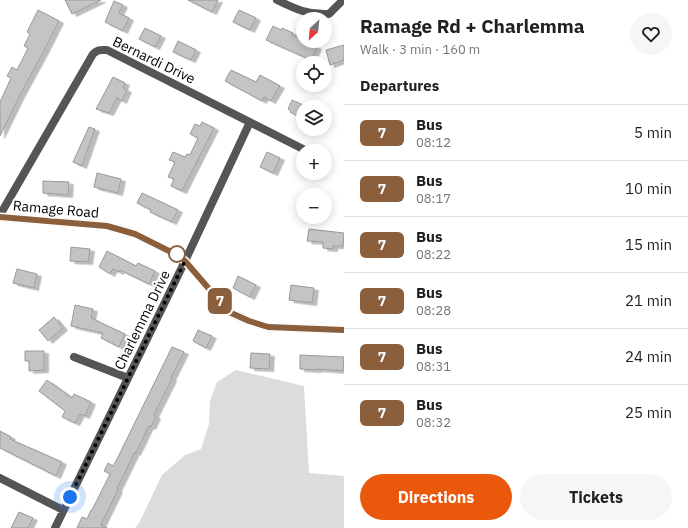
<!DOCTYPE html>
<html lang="en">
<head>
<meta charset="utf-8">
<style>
  body { margin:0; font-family:"IBM Plex Sans",sans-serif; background:#f6f6f6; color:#202124; height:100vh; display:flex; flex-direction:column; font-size:15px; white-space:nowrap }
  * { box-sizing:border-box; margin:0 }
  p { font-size:13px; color:#757577 }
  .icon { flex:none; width:22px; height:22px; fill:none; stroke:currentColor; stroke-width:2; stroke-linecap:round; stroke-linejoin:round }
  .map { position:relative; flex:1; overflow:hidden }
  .details { display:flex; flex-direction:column; background:#fff; width:344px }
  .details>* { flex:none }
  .badge { padding:0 8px; border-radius:6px; font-size:14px; line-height:26px }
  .needle { width:26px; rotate:207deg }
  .fabs { position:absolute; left:296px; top:12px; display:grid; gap:8px }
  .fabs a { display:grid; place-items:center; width:36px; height:36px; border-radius:50%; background:#fff; box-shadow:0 2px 10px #0003; font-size:20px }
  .you { position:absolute; width:20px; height:20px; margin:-10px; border:3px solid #fff; border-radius:50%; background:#1a73e8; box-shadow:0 0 0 6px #1a73e833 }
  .map>.badge { position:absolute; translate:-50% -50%; box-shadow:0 0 0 2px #fff }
  h2 { padding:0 16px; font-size:15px; line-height:36px }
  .round { display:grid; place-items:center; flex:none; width:42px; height:42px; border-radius:21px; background:#f6f6f6 }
  .overview { display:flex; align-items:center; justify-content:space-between; height:68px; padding:0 16px }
  h1 { font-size:19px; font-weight:700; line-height:30px }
  .cta { display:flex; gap:8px; margin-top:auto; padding:8px 16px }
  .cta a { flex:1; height:46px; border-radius:24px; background:#ea580c; color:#fff; font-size:16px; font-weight:700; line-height:46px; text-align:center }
  .cta a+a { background:#f6f6f6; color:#202124 }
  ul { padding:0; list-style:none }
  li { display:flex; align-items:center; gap:12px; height:56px; padding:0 16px; border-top:1px solid #e0e0e0 }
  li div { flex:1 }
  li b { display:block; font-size:15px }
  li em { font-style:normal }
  li .badge { min-width:44px; font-weight:700; text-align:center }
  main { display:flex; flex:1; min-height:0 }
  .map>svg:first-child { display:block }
</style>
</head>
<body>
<main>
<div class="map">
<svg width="344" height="528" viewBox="0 0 344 528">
  <defs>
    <filter id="shadow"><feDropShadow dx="4.5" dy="2.5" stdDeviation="0" flood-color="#0004"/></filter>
  </defs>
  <rect width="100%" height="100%" fill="#fff"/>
  <path fill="#dcdcdc" d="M236 370 304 386 309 473 344 476V528H135L139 523 162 475 185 455 201 449 209 424 210 401 217 382Z"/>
  <path fill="#c4c4c4" stroke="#999" filter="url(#shadow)" d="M65 0H101L72 14Z
    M188 0H218L212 12Z
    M114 1 123 5 119 13 129 18 123 31 105 22Z
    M38 10 59 21 45 49 20 95 0 136V102L11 78 7 76 12 67 17 70 28 48 24 46 30 34 27 32Z
    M239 10 256 18 250 30 233 22Z
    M273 26 281 30 282 28 293 33 292 35 303 40V41H305L317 47 311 60 266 40Z
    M145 28 161 36 155 47 139 39Z
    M178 41 196 50 191 60 173 52Z
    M344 45V60L330 65 326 50Z
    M231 70 256 82 260 75 280 86 271 101 264 97 262 101 225 81Z
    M113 77 125 83 123 88 127 90 122 101 117 98 109 113 96 109Z
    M292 100 303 105V119L290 112 291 111 288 109Z
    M202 122 214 128 182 191 171 186 174 179 168 177 175 162 169 160 173 152 185 157 187 154 190 155 198 138 190 134 195 124 200 126Z
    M89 127 95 129 82 166 73 162Z
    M267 152 280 158 273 173 260 167Z
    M97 173 121 179 118 193 94 187Z
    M43 181 69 182 68 195 43 193Z
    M142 193 178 210 172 222 150 212 151 210 137 203Z
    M309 229 344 233 343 246H333V249L323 248V242L307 241Z
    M71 247 90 249 88 262 70 261Z
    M107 251 136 266 138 263 155 271 149 284 120 270 119 272 113 269 110 274 99 267Z
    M17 269 37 274 34 288 13 283Z
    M238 276 256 285 250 297 233 288Z
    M291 285 314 288 312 303 289 300Z
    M75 305 93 309 91 318 95 319V320L125 334 119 347 101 338 103 333 71 326Z
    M54 317 63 328 48 341 39 330Z
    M198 330 212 336 206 348 193 341Z
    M172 347 184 352 171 378 172 379 154 415 156 417 151 427 149 426 136 453 135 452 117 489 118 490 101 525 107 528H77L82 517 87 519 91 510H92L110 474 104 471 108 463 113 466 118 457Z
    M25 351H44V370L29 371V361H25Z
    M251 353 270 354 269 369 250 368Z
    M300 355 344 357 343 371 317 369V370L300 369Z
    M47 380 72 398 74 394 91 402 85 416 80 414 75 423 62 417 65 411 39 391Z
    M0 431 11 437 10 439 62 462 56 476 0 448Z
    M19 512 33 518 28 528H11Z"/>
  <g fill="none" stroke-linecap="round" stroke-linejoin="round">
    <path stroke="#555" stroke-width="8" d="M277 0C295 9 308 15 329 14L340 3 342 0
      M0 215 93 54C98 49 101 50 107 50L307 151
      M0 217 107 226 135 234 179 256 185 261 229 312 249 321 268 327 344 330
      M74 357 128 378
      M0 478 63 510
      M55 528 185 261 250 122"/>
  </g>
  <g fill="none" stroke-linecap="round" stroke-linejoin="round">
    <g stroke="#fff" stroke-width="9">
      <path id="line" d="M0 217 107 226 135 234 179 256 185 261 229 312 249 321 268 327 344 330"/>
    </g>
    <use href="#line" stroke="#8b5e3c" stroke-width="6"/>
    <path stroke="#000" stroke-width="4" stroke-dasharray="0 7.2" d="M70 497 185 261 177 254"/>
  </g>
  <circle fill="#fff" stroke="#8b5e3c" stroke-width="2" cx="177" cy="254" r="8"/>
  <g text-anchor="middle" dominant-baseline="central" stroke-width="4" stroke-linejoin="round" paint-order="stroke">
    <g font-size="14" fill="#000" stroke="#fff">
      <text transform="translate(154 60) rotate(26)">Bernardi Drive</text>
      <text transform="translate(56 209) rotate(5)">Ramage Road</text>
      <text transform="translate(142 320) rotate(-64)">Charlemma Drive</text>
    </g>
  </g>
</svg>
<div class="fabs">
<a><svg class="needle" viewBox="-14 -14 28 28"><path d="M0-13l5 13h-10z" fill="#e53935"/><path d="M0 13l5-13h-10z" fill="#757577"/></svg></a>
<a><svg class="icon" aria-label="locate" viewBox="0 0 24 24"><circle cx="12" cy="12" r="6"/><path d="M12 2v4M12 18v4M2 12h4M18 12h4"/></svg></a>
<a><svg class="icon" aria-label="layers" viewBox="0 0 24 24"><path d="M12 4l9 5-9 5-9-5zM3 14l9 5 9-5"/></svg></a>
<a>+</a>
<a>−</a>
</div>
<div class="you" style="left:70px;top:497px"></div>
<b class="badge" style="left:220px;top:301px;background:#8b5e3c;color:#fff">7</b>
</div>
<section class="details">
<div class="overview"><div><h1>Ramage Rd + Charlemma</h1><p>Walk · 3 min · 160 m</p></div><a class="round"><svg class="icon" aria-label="heart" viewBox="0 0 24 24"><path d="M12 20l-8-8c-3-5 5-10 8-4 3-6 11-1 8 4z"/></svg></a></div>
<h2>Departures</h2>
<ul>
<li><span class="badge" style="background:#8b5e3c;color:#fff">7</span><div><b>Bus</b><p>08:12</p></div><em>5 min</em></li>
<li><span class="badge" style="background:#8b5e3c;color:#fff">7</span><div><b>Bus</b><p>08:17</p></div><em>10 min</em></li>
<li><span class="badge" style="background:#8b5e3c;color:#fff">7</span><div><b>Bus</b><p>08:22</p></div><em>15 min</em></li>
<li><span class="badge" style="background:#8b5e3c;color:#fff">7</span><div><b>Bus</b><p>08:28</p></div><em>21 min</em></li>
<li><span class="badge" style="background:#8b5e3c;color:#fff">7</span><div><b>Bus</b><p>08:31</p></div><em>24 min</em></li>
<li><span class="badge" style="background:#8b5e3c;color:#fff">7</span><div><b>Bus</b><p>08:32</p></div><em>25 min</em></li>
</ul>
<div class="cta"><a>Directions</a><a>Tickets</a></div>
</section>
</main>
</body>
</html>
